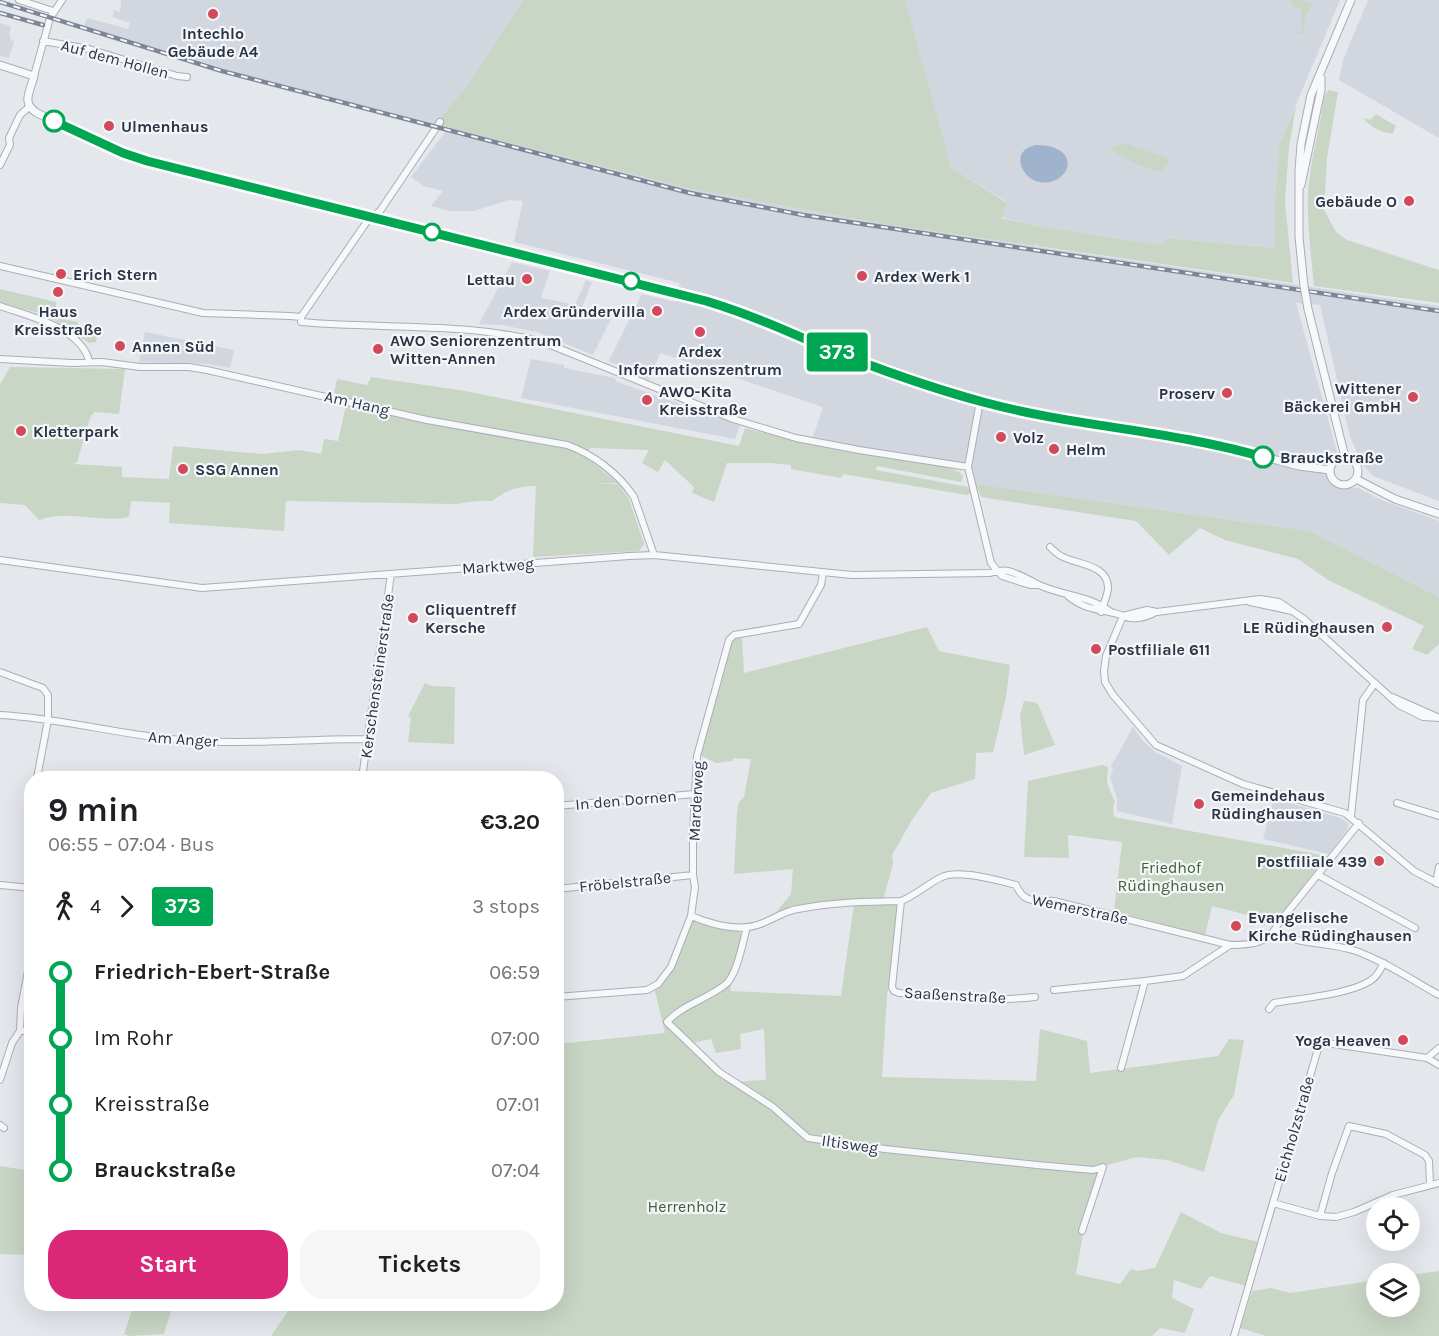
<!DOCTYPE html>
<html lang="en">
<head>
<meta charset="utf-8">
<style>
  body { margin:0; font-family:Karla,sans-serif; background:#f6f6f6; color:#202124; height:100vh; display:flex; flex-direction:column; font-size:22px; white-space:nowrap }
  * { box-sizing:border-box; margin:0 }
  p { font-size:20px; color:#757577 }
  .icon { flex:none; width:33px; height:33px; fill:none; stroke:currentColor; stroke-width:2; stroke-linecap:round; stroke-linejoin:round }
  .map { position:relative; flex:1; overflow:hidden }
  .details { position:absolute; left:24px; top:771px; width:540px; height:540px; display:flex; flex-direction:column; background:#fff; border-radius:24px; box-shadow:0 6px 24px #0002 }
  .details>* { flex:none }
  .badge { padding:0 12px; border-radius:4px; font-size:21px; line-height:39px }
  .buttons { position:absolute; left:1366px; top:1197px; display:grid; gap:12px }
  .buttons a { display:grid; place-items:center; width:54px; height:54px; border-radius:50%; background:#fff; box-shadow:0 6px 24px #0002; font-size:30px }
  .map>.badge { position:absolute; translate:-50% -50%; box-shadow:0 0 0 3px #fff }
  .legs { display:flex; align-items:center; gap:9px; height:66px; padding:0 24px; font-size:20px }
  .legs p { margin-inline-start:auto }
  .head { display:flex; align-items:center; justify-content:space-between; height:102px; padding:0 24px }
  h1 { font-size:33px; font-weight:700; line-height:45px }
  .button { display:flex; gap:12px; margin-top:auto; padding:12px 24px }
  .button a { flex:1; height:69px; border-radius:24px; background:#db2777; color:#fff; font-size:24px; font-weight:700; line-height:69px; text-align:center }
  .button a+a { background:#f6f6f6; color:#202124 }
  ul { padding:0 24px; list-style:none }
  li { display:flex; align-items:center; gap:21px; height:66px; font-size:22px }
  li i { display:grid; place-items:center; width:9px; height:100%; margin:0 8px; background:currentColor }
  li i::after { content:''; width:15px; height:15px; margin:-8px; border:4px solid; border-radius:50%; background:#fff }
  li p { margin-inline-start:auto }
  li:first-child i { background:linear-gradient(#0000 50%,currentColor 0) }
  li:last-child i { background:linear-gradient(currentColor 50%,#0000 0) }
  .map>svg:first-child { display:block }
</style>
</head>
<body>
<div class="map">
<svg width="1439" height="1336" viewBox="0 0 1439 1336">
  <rect width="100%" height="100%" fill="#e4e7ec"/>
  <path fill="#d2d6de" d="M121 0H523L467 86 435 124 249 76 84 26 87 18 128 29 130 23 113 17 114 10 120 12Z
    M905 0H1340L1279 145 1275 200V248L1168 238 1161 245 1037 226 1001 217 1007 202 951 167 928 94Z
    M1368 0H1439V138L1339 80 1343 60Z
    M0 23 11 26 9 35 11 36 10 40 14 41 9 58 0 56Z
    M449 127 696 190 891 225 1439 306V501L1373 476 1363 465 1350 437 1320 305 1296 303 1337 452 1328 463 1327 477 1338 488H1358L1379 499 1439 521V597L1310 531 976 484 971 466 860 448 813 437 823 407 736 378 660 353 649 380 609 361 642 294 675 302 680 283 514 242 523 201 509 200 474 211H450L431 206 443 191 424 186 411 177Z
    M512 262 550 271 541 297 542 298 575 305 586 280 592 282 582 307 613 315 593 355 537 332 502 325 479 324Z
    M145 332 234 350 230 368 208 364 139 362Z
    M531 359 564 365V368L614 378 617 382 712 415 740 426 735 439 521 398Z
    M1133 727 1143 741 1155 752 1182 766 1172 824 1117 811V798L1110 777 1113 769 1111 766Z
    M1274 798 1340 818 1349 824 1347 830 1329 854 1263 839Z"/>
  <path fill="#c9d6c5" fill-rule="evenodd" d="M523 0H905L951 167 1007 203 1001 218 1037 226 1161 245 1167 238 1275 248V200L1279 145 1296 106 1289 147 1285 201 1293 283 1038 246 1035 242 1036 246 891 225 696 190 435 124 467 86Z
    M1292 0H1302L1312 5 1306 15 1303 34H1298V31H1303L1301 9 1296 8 1291 2Z
    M1328 90 1338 92 1327 158 1324 210 1336 232 1347 240 1439 270V303L1314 286C1311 255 1307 224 1308 193 1310 161 1320 129 1324 97Z
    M1376 114 1396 126 1393 133C1383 135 1369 125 1363 118L1370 120Z
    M1125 143 1169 159 1170 161 1162 171C1143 170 1126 158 1109 149Z
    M0 289 56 302V313L64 315 63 319 78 322V325L85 329 96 325 98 327 96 342 89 343 48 316 0 302Z
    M10 367 125 369 119 414 94 412 90 418 77 462 73 464 122 467V477L169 479 173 446 263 454 299 450 321 454 324 439 338 441 348 396 334 393 337 379 367 385 371 377 465 391 739 446 745 428 798 441 946 466 959 472 963 476 961 482 877 466 876 470 968 487 971 493 967 495 843 474 841 478 791 469V465L770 463H727L714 502 692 493 694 487 665 460 658 472 642 463 649 450 590 448 585 456 618 483 593 484H618L629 499 644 544 639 551 533 557 536 486C517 486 507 490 492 501H477L456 504 286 501 284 531 169 523 170 503 131 501 129 517C99 523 66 509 39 520L25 505 0 503V384Z
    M976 484 1310 531 1439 597V644L1427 655 1412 649 1424 626 1328 580 1298 559 1225 540 1200 528 1169 555 1136 521 981 497Z
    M927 627 939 651 1010 665 1006 697 993 752 976 753 975 779 931 793 912 820 892 855 893 864 883 900 834 902 772 917 791 894 793 869 734 874 737 812 739 802 744 797 751 759 733 758V761L716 763 700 755 730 643 734 638 742 637 744 673Z
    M425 683 432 686 455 687 454 744 408 742 411 718 408 716Z
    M1024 701 1033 702 1038 704 1055 745 1024 755 1020 716Z
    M1102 765 1108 767 1107 783 1115 802 1113 807 1114 817 1327 856 1275 922 1212 906 1205 935 1114 911 1122 842 1068 835 1069 858 1024 857 1028 781Z
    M898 903 887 996 882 1077 1036 1081 1040 1029 1087 1041 1090 1073 1218 1056 1229 1039 1244 1040 1234 1095 1218 1120 1204 1172 1167 1160 1137 1157 1107 1165 1098 1185 1094 1207 1083 1234 1076 1274 1120 1284 1131 1269 1138 1271 1155 1268 1181 1212 1221 1233 1259 1242 1246 1286 1210 1276 1201 1289 1174 1280 1172 1298 1194 1309 1185 1333 1160 1328 1152 1336H271L293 1304H556L557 1044 665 1033 655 991C674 971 681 946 691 921L719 929 738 931 742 935 735 959 730 991 841 996 854 904ZM764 1029 766 1080 731 1082 688 1044 711 1039 716 1053 741 1049 740 1034Z
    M0 1166 31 1171V1255L0 1254Z
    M1439 1271V1336H1266L1240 1328 1252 1291 1271 1288 1290 1293 1377 1280V1306H1410V1275Z
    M134 1304H173L164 1334 129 1336 124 1334Z"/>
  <path fill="#9fb4cc" d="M1036 145C1044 145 1052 146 1059 150 1074 159 1068 176 1053 181 1025 191 1005 150 1036 145Z"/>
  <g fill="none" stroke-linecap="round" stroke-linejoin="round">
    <g stroke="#a9aeb7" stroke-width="8">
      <path id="minor" d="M19 0 53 11
        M43 41 89 49 177 76 187 77
        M34 76 50 18 62 0
        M0 165 10 145 9 138 20 115 29 107
        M0 266 203 313 290 316 301 317V322C380 329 464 322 543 342L733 419 796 438 859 450 968 467
        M0 306C29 316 81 328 89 361
        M301 317 368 220 380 211 440 122
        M0 359 72 363 102 362 140 367H189L207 370 427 420 567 445C593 454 619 474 634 497L654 555
        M980 401 968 467 991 563 1002 576 1030 585H1038
        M1050 547C1053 550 1057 554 1061 556 1077 565 1109 564 1108 589 1107 597 1103 605 1101 612
        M0 560 202 588 629 556 654 555 852 575 990 573C996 571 1002 570 1008 571 1020 574 1029 580 1039 585 1063 596 1089 595 1111 612
        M1068 596C1086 610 1094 608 1114 613 1120 614 1126 618 1132 618 1140 619 1149 616 1156 612
        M1250 602 1292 611
        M1123 616 1106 656 1104 671 1105 682 1113 695 1156 745 1243 784 1345 813 1414 871 1439 884
        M1123 616 1147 610 1157 612 1260 599 1279 602 1304 619 1399 705 1423 717 1439 718
        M0 672 43 688 48 695V720L37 778
        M1392 697 1437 717
        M0 715C61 718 120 735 181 740 244 745 306 739 368 739
        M362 778 391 574
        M1397 803 1439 816
        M556 806 695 794
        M32 807V811
        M1351 816 1363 700 1375 683
        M1318 875 1415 928
        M1436 883 1439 867
        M0 885 32 888
        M556 889 693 875
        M901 901 892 987 894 991 899 993C943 996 991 1002 1035 997
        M691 916C713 925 740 933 763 923 775 918 785 911 798 909 832 902 866 902 901 901 916 895 927 884 942 877 958 869 998 880 1016 885 1024 904 1035 900 1054 901L1230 945C1251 945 1268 944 1278 924L1359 823
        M747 927C743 941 737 975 726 984 708 999 683 1004 667 1022L719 1072 773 1107 808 1138 885 1149 1037 1165 1093 1170 1103 1167 1082 1231
        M1274 932C1299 945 1329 942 1356 951 1386 962 1412 980 1439 995
        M1054 990 1145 981
        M556 997 647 990 658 984 671 967 691 916 695 887 693 875V835L697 756 729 640 734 635 799 624 821 585 823 573
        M1269 1009 1274 1003C1301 998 1347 995 1370 981 1377 977 1380 970 1384 963
        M20 1031 21 1008 32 950
        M1427 1058 1439 1065
        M1121 1068 1145 981 1183 976 1230 945
        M0 1080 12 1043 20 1031H32
        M0 1125 4 1128
        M1273 1203 1320 1216 1336 1217 1354 1212 1393 1195 1439 1183
        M1320 1216 1332 1173 1349 1126 1386 1134 1425 1155 1429 1161 1430 1185
        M1234 1336 1320 1042 1427 1058 1439 1048"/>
    </g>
    <g stroke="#a9aeb7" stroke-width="9">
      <path id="tertiary" d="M0 65 34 76C30 92 21 103 37 113L123 153 147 161 706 301 750 315 829 349 980 401 1023 412 1171 436 1257 455 1299 466 1330 470
        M1301 185 1321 90V78
        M1304 286 1299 237V171L1301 144 1311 95 1351 0
        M1308 309 1345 457
        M1330 471a14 14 0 1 1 28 0a14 14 0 1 1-28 0Z
        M1356 479 1395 499 1439 514"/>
    </g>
    <use href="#minor" stroke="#f7f8fa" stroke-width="6"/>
    <use href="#tertiary" stroke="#f7f8fa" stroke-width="7"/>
    <g stroke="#7d8696" stroke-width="4.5">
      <path id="rail" d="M0 2 222 71 690 193 803 215 1439 311
        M0 13 43 25"/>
    </g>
    <use href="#rail" stroke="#f4f6f9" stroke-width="2" stroke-dasharray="7" stroke-linecap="butt"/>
    <g stroke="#a9aeb7" stroke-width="9" stroke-linecap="butt">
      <path id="tertiary-bridge" d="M1304 286 1308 309"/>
    </g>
    <use href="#tertiary-bridge" stroke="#f7f8fa" stroke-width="7"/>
  </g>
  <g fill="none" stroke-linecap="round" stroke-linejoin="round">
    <g stroke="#fff" stroke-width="14">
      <path id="line-1" d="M54 121 123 153 147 161 706 301C749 314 787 331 828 349 878 369 931 388 983 402 1075 427 1171 430 1263 457"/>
    </g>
    <use href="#line-1" stroke="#00a651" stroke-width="9"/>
  </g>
  <g fill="#d1495b" stroke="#f4f6f9" stroke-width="2">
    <circle cx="213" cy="14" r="6"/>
    <circle cx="109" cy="126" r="6"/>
    <circle cx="1409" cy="201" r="6"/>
    <circle cx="61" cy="274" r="6"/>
    <circle cx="862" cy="276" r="6"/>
    <circle cx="527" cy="279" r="6"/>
    <circle cx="58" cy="292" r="6"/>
    <circle cx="657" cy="311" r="6"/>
    <circle cx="700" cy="332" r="6"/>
    <circle cx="120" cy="346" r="6"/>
    <circle cx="378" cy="349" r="6"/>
    <circle cx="1227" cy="393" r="6"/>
    <circle cx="1413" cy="397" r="6"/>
    <circle cx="647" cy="400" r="6"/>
    <circle cx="21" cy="431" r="6"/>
    <circle cx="1001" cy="437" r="6"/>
    <circle cx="1054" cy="449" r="6"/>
    <circle cx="183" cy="469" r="6"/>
    <circle cx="413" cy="618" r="6"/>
    <circle cx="1387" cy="627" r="6"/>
    <circle cx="1096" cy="649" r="6"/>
    <circle cx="1199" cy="804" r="6"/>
    <circle cx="1379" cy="861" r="6"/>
    <circle cx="1236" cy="926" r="6"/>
    <circle cx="1403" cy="1040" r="6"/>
  </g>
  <g fill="#fff" stroke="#00a651" stroke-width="3">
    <circle cx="54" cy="121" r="10"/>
    <circle cx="432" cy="232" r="8"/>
    <circle cx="631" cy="281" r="8"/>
    <circle cx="1263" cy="457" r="10"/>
  </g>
  <g text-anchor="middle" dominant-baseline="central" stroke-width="4.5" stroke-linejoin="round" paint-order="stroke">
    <g font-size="16" font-weight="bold" fill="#2b3445" stroke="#f4f6f9" text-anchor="start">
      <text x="213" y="33" text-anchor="middle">Intechlo<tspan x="213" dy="18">Gebäude A4</tspan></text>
      <text x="121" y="126">Ulmenhaus</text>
      <text x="1397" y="201" text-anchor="end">Gebäude O</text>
      <text x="73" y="274">Erich Stern</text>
      <text x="874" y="276">Ardex Werk 1</text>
      <text x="515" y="279" text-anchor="end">Lettau</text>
      <text x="58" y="311" text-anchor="middle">Haus<tspan x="58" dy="18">Kreisstraße</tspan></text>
      <text x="645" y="311" text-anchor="end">Ardex Gründervilla</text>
      <text x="390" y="340">AWO Seniorenzentrum<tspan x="390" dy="18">Witten-Annen</tspan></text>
      <text x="132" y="346">Annen Süd</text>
      <text x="700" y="351" text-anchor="middle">Ardex<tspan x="700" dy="18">Informationszentrum</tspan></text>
      <text x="1401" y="388" text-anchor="end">Wittener<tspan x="1401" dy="18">Bäckerei GmbH</tspan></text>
      <text x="659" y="391">AWO-Kita<tspan x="659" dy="18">Kreisstraße</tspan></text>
      <text x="1215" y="393" text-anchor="end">Proserv</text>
      <text x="33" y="431">Kletterpark</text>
      <text x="1013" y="437">Volz</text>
      <text x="1066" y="449">Helm</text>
      <text x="195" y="469">SSG Annen</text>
      <text x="425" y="609">Cliquentreff<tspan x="425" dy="18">Kersche</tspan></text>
      <text x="1375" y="627" text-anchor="end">LE Rüdinghausen</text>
      <text x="1108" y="649">Postfiliale 611</text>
      <text x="1211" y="795">Gemeindehaus<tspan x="1211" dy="18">Rüdinghausen</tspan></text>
      <text x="1367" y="861" text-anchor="end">Postfiliale 439</text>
      <text x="1248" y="917">Evangelische<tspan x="1248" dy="18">Kirche Rüdinghausen</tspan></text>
      <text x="1391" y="1040" text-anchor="end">Yoga Heaven</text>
    </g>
    <g font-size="16" fill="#2b3445" stroke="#f4f6f9">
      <text transform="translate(115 59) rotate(15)">Auf dem Hollen</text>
      <text transform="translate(357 403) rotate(13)">Am Hang</text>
      <text transform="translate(498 566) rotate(-4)">Marktweg</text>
      <text transform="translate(377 676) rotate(-82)">Kerschensteinerstraße</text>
      <text transform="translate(183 739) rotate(4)">Am Anger</text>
      <text transform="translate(626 800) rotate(-5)">In den Dornen</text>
      <text transform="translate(696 801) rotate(-87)">Marderweg</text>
      <text transform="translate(625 882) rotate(-6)">Fröbelstraße</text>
      <text transform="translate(1080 909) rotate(12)">Wemerstraße</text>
      <text transform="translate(955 995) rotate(3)">Saaßenstraße</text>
      <text transform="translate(1294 1129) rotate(-74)">Eichholzstraße</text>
      <text transform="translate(850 1144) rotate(8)">Iltisweg</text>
    </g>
    <g font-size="16" font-weight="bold" fill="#2b3445" stroke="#f4f6f9" text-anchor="start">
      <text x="1280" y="457">Brauckstraße</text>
    </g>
    <g font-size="16" fill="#3f6138" stroke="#f4f6f9">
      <text x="1171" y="867">Friedhof<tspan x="1171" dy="18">Rüdinghausen</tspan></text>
      <text x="687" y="1206">Herrenholz</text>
    </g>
  </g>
</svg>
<div class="buttons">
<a><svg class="icon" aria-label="locate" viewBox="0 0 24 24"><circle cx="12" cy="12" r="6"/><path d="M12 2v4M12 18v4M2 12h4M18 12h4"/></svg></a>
<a><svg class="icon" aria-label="layers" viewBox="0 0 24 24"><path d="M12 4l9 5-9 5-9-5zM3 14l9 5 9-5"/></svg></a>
</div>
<b class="badge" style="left:837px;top:352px;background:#00a651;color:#fff">373</b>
<section class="details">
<div class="head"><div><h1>9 min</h1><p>06:55 – 07:04 · Bus</p></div><b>€3.20</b></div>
<div class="legs"><svg class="icon" aria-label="walk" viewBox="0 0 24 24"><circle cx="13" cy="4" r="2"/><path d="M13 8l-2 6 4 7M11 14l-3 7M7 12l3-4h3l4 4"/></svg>4<svg class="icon" aria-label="forward" viewBox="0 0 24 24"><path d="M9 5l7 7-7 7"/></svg><b class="badge" style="background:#00a651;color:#fff">373</b><p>3 stops</p></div>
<ul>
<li><i style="color:#00a651"></i><b>Friedrich-Ebert-Straße</b><p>06:59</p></li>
<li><i style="color:#00a651"></i><span>Im Rohr</span><p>07:00</p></li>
<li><i style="color:#00a651"></i><span>Kreisstraße</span><p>07:01</p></li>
<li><i style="color:#00a651"></i><b>Brauckstraße</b><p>07:04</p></li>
</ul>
<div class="button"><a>Start</a><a>Tickets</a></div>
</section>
</div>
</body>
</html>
